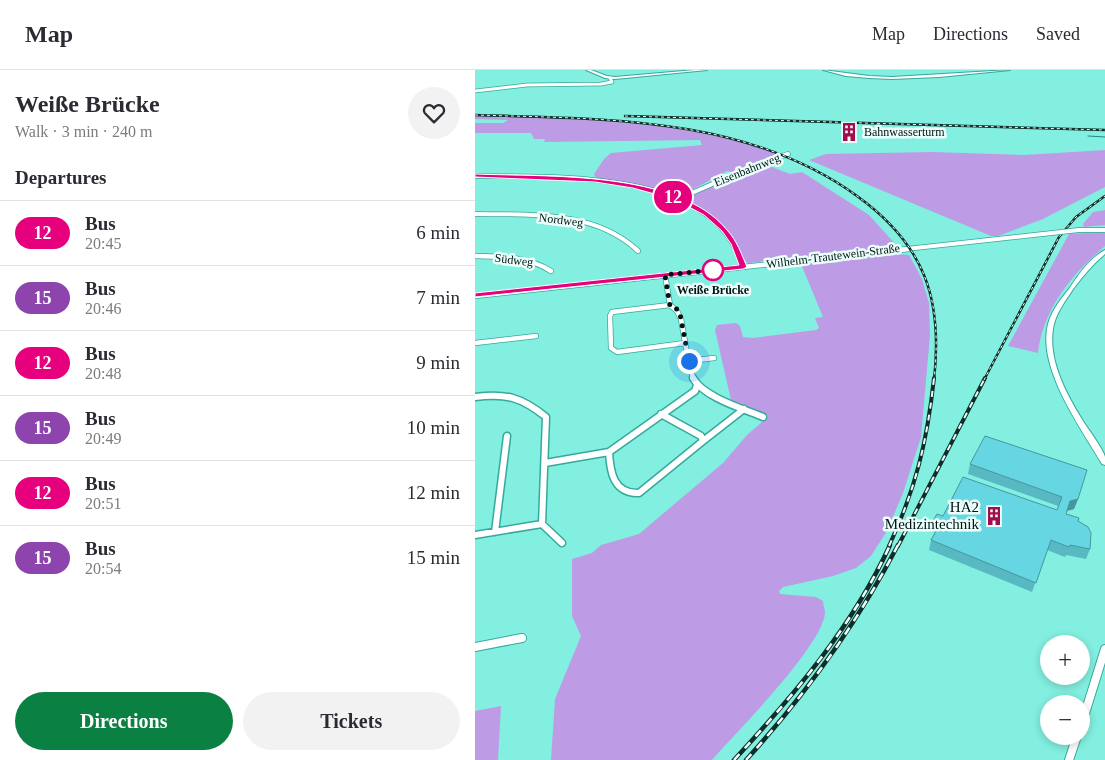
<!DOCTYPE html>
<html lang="en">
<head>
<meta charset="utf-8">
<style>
  body { margin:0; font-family:"Times New Roman",serif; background:#f2f2f3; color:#2b2b33; height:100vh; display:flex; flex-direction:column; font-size:19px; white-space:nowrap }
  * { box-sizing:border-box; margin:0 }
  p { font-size:16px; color:#7c7c81 }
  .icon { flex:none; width:28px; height:28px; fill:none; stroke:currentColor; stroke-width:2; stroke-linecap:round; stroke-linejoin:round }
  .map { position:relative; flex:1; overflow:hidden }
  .side { display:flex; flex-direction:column; background:#fff; width:475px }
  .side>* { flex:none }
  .badge { padding:0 10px; border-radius:16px; font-size:18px; line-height:32px }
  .buttons { position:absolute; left:565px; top:565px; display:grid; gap:10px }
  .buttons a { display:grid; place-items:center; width:50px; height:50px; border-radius:50%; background:#fff; box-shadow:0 2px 8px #0003; font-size:25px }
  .you { position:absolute; width:25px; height:25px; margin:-12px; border:4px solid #fff; border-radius:50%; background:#1a73e8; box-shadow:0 0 0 8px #1a73e833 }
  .map>.badge { position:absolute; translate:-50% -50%; box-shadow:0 0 0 2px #fff }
  h2 { padding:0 15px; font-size:19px; line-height:45px }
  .round { display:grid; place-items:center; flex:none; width:52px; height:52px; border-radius:26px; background:#f2f2f3 }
  .head { display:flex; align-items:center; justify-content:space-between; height:85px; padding:0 15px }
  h1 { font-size:24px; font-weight:700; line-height:38px }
  .action { display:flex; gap:10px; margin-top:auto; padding:10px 15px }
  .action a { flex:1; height:58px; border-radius:30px; background:#0b8043; color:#fff; font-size:20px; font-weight:700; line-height:58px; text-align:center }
  .action a+a { background:#f2f2f3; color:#2b2b33 }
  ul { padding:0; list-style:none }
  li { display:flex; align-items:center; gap:15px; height:65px; padding:0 15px; border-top:1px solid #e1e1e2 }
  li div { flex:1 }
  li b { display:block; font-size:19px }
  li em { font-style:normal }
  li .badge { min-width:55px; font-weight:700; text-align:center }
  header { display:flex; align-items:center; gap:30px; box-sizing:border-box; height:70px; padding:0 25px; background:#fff; border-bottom:1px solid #e1e1e2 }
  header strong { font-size:24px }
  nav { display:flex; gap:28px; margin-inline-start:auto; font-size:18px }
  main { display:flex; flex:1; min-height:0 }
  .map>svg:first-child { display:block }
</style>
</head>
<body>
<header>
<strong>Map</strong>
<nav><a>Map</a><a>Directions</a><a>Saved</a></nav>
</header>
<main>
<section class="side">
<div class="head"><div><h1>Weiße Brücke</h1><p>Walk · 3 min · 240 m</p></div><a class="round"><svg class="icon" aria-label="heart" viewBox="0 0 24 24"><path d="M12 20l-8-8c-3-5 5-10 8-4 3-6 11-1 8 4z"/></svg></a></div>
<h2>Departures</h2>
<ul>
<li><span class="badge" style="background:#e6007e;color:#fff">12</span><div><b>Bus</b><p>20:45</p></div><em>6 min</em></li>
<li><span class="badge" style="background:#8e44ad;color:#fff">15</span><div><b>Bus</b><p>20:46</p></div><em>7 min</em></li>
<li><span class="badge" style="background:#e6007e;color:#fff">12</span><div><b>Bus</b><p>20:48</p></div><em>9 min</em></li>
<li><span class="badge" style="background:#8e44ad;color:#fff">15</span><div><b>Bus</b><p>20:49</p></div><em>10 min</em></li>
<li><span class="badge" style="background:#e6007e;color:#fff">12</span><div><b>Bus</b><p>20:51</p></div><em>12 min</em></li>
<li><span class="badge" style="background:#8e44ad;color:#fff">15</span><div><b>Bus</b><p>20:54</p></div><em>15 min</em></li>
</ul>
<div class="action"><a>Directions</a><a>Tickets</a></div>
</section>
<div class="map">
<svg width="630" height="690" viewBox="0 0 630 690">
  <rect width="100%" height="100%" fill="#82efe0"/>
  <path fill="#bd9ce5" d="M0 46C103 49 209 49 307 85L260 103 252 101 213 122 201 125 161 114 121 108 119 104 129 89 136 83 227 75 225 70 69 72 70 69H59L56 63H0V53H28L33 50 0 49Z
    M630 80V117L568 149 523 166H516L334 90 351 84 457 82 549 85Z
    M289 94 315 104 327 102 394 145 423 177 273 193C266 188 264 177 260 170 248 150 228 139 208 129Z
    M630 140V155L609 157 608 154 618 142Z
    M625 162 630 163V176C597 204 568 239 563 283L533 276 594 164Z
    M420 184 434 185 447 209 454 233 455 265 446 367 428 423 412 461 396 486 381 498 358 506 308 517 304 521 305 524 341 527 348 531C348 535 350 539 350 543 348 575 261 663 237 690H76L80 629 106 566 97 546V489L117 483 126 475 164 464 248 393 272 365 294 346 256 330 240 260 242 255 261 253 265 256 268 267 278 268 341 260 344 258 340 248 348 247 326 194Z
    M26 636 23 690H0V641Z"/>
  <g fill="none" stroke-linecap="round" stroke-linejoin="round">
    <path stroke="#1c8b80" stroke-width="1" d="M613 66 630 67"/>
    <g stroke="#35a99c" stroke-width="4.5">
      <path id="minor-far4" d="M0 21 52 15 126 14 137 12 135 8"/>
    </g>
    <g stroke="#35a99c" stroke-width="5.5">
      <path id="minor-far3" d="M0 106C74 107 225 100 261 180
        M203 129 288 92 313 84
        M0 144C55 145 119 140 162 180
        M604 160H630
        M422 180 568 164"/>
    </g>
    <g stroke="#35a99c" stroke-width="6">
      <path id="minor-far2" d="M161 179 163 181
        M261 179 268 197
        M0 186C27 187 52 186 76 201
        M190 205 195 235 202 241 206 249 214 295 219 310
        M0 226 434 179
        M195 235 137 242 135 246 136 278 142 282 210 273
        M0 273 61 266
        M214 291 239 288"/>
    </g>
    <g stroke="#35a99c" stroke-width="9">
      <path id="minor-far1" d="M218 308C228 327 269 339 288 347
        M0 327C31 323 46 327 71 347L67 454 87 473
        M228 371 269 339
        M134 382C135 401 138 424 164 423L228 371 226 366 186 344
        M70 393 134 382 220 321 222 315
        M20 462 32 366
        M0 465 67 454"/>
    </g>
    <g stroke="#35a99c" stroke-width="10">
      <path id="minor" d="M0 577 47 568
        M606 656 630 579
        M594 690 602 666"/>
    </g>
    <g stroke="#35a99c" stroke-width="2">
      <path id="tertiary" d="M111 0H116L132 6 140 7 220 0H232L140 9 130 8Z
        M348 0 394 6 417 7 535 0 464 7 417 9 394 8 371 6Z
        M630 180V184C618 194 608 206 599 218 591 230 580 244 578 259 573 291 592 325 608 351 613 359 629 380 630 387 630 389 630 392 630 395L627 394C606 358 565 302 572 259 574 244 585 230 594 219 603 205 615 188 630 180Z"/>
    </g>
    <use href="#minor-far4" stroke="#fff" stroke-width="3"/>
    <use href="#minor-far3" stroke="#fff" stroke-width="4"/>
    <use href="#minor-far2" stroke="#fff" stroke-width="4.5"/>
    <use href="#minor-far1" stroke="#fff" stroke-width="6"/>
    <use href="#minor" stroke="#fff" stroke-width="8"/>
    <use href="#tertiary" fill="#fff" fill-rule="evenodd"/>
    <g stroke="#0f2e2a" stroke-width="2.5">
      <path id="rail-far2" d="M0 45C130 49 272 46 382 126 450 175 468 229 459 310
        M150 46 630 60
        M509 310 584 167 601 147 630 126"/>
    </g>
    <g stroke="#0f2e2a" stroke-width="4">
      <path id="rail-far1" d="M414 476C441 418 452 372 459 308
        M423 476 510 308"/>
    </g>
    <g stroke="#0f2e2a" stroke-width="4.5">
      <path id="rail" d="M259 690C319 625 378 556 415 475
        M271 690C331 624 382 554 423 475"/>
    </g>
    <use href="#rail-far2" stroke="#ebfefb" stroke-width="1" stroke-dasharray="3" stroke-linecap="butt"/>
    <use href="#rail-far1" stroke="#ebfefb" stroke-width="2" stroke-dasharray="6" stroke-linecap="butt"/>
    <use href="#rail" stroke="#ebfefb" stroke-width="2.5" stroke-dasharray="8" stroke-linecap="butt"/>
    <g stroke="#35a99c" stroke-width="5.5" stroke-linecap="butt">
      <path id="minor-bridge" d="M568 164 604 160"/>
    </g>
    <use href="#minor-bridge" stroke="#fff" stroke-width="4"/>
  </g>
  <path fill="#58b9c2" d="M495 394 603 429 599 439 592 441 591 444 603 451 615 479 611 489 591 485 590 487 572 480 557 522 454 480 456 470 460 462 456 461 458 451 468 446 582 440 583 436 493 404Z"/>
  <path fill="#47969e" d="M603 429 599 439 591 441 595 431Z"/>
  <path fill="#66d7e2" stroke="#47969e" d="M510 366 612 400 603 429 595 431 591 444 604 448 603 451 613 457 616 463 615 479 595 475 594 477 576 470 561 513 456 470 465 454 458 451 462 444 468 446 488 407 582 440 587 427 495 394Z"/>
  <path fill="#e6007e" stroke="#fff" d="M0 104C71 107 203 100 252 160 262 171 266 183 272 197L268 199 0 227V223L264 195 256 174 247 161 229 145 201 130 158 118 120 112 0 107Z"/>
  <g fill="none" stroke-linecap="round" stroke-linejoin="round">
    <path stroke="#001412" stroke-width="5" stroke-dasharray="0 9" d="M214 291 205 244 201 238 195 236 190 205 238 200"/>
  </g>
  <defs>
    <g id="building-bare" transform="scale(1.5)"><path d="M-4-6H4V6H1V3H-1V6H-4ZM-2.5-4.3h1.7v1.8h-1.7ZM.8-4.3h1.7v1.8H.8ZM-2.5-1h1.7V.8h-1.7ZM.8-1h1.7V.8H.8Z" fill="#a30d4d" stroke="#ebfefb" stroke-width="2.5" paint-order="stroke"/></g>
  </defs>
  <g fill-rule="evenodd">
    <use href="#building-bare" x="374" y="62"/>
    <use href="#building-bare" x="519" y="446"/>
  </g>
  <circle fill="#fff" stroke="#e6007e" stroke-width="2.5" cx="238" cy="200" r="10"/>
  <g text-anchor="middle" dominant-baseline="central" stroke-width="5" stroke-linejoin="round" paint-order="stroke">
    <g font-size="12" fill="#001412" stroke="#ebfefb" text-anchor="start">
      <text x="389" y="62">Bahnwasserturm</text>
    </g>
    <g font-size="12" fill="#001412" stroke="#ebfefb">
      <text transform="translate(272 100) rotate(-22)">Eisenbahnweg</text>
      <text transform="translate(86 150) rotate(7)">Nordweg</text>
      <text transform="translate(358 186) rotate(-7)">Wilhelm-Trautewein-Straße</text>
      <text transform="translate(39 190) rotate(7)">Südweg</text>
    </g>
    <g font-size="12" font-weight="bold" fill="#001412" stroke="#ebfefb">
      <text x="238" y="220">Weiße Brücke</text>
    </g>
    <g font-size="15" fill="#001412" stroke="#ebfefb" text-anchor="end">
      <text x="504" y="437">HA2<tspan x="504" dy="17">Medizintechnik</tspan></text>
    </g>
  </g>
</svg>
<div class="buttons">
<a>+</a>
<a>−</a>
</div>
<div class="you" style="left:214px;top:291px"></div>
<b class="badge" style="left:198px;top:127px;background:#e6007e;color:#fff">12</b>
</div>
</main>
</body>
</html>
